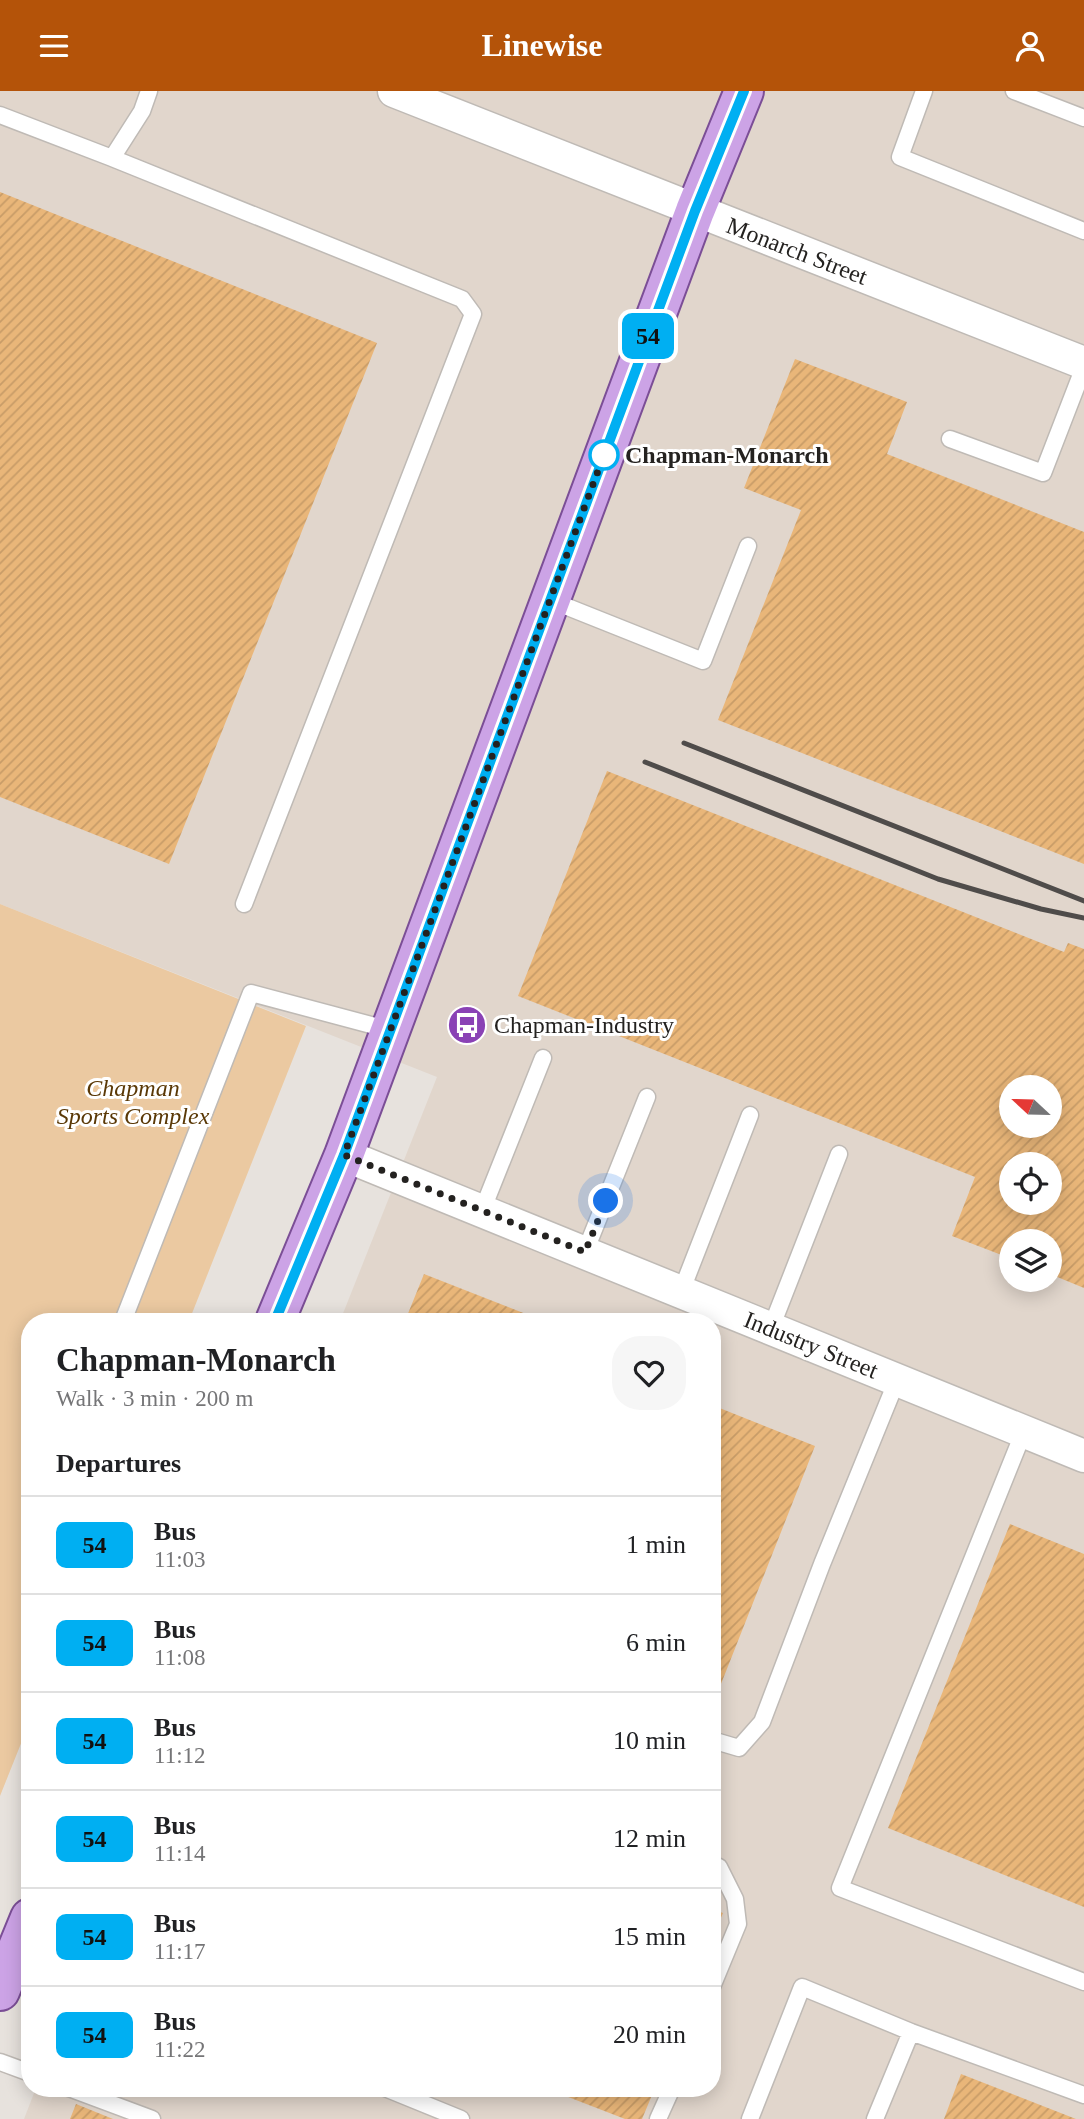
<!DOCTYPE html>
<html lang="en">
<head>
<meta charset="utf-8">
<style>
  body { margin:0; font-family:Georgia,serif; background:#f6f6f6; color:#202124; height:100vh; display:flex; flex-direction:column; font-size:26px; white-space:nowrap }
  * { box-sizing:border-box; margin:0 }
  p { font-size:23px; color:#757577 }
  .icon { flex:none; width:38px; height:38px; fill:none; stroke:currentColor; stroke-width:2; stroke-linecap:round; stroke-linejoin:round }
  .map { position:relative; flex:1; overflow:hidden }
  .panel { position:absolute; left:21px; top:1222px; width:700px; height:784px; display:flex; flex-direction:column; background:#fff; border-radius:28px; box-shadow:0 4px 18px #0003 }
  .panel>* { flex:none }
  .badge { padding:0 14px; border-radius:10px; font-size:24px; line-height:46px }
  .needle { width:46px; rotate:292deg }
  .buttons { position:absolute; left:999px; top:984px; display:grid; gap:14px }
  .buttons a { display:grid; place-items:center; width:63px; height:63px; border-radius:50%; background:#fff; box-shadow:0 4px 18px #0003; font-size:35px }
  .you { position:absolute; width:35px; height:35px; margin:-18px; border:5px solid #fff; border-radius:50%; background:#1a73e8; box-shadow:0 0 0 10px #1a73e833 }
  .map>.badge { position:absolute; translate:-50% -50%; box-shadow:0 0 0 4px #fff }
  h2 { padding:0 35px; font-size:26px; line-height:63px }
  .round { display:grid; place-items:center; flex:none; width:74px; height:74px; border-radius:28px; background:#f6f6f6 }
  .overview { display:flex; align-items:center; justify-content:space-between; height:119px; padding:0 35px }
  h1 { font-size:33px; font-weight:800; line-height:52px }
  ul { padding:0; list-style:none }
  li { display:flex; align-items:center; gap:21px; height:98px; padding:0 35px; border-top:2px solid #e0e0e0 }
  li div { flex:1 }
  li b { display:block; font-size:26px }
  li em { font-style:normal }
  li .badge { min-width:77px; font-weight:700; text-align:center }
  header { display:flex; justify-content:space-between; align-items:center; height:91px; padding:0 35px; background:#b45309; color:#fff; font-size:32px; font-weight:800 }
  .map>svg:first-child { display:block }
</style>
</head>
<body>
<header><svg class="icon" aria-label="menu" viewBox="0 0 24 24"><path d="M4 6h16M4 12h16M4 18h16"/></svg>Linewise<svg class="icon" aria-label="person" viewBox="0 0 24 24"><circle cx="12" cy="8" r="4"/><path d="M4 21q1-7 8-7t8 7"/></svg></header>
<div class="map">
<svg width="1084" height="2028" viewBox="0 0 1084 2028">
  <defs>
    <pattern id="building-hatch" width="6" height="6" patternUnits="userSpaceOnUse" patternTransform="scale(1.75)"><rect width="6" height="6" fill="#e9b679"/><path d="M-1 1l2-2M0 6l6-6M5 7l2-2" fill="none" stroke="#c89c68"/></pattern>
  </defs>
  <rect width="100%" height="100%" fill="#e7e2dd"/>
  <path fill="#e1d6cc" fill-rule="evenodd" d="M0 0H1084V2028H24L36 1997H712V1230H340L437 986 0 813ZM1012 996H1050V1034H1012ZM1012 1073H1050V1111H1012ZM1012 1150H1050V1188H1012Z"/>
  <path fill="#ebc9a1" d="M0 813 306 935 189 1230H30V1630L0 1705Z"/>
  <path fill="url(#building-hatch)" fill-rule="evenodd" d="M0 101 377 252 169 773 0 706Z
    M795 268 907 311 887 363 1084 441V773L718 629 801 419 744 397Z
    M607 680 1064 861 1068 852 1084 858V1197L1050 1183V1150H1012V1168L952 1145 975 1086 518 905ZM1012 996H1050V1034H1012ZM1012 1073H1050V1111H1012Z
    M424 1183 544 1230H405Z
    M712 1314 815 1355 719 1598 712 1596Z
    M1010 1433 1084 1463V1816L888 1737Z
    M712 1818 723 1822 712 1848Z
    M961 1983 1076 2028H944Z
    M545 1997H655L642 2028H625Z
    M76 2013 113 2028H70Z"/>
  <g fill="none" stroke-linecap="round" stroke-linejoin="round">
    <g stroke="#bfbab5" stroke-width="19">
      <path id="service" d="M924 0 900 66 1084 140
        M1014 0 1084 27
        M0 24 112 67 142 20 149 0
        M112 67 462 208 473 223 244 813
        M950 348 1043 382 1084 276
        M550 509 703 570 748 455
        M482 1120 543 967
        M585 1161 647 1006
        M681 1201 750 1024
        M123 1230 251 902 390 939
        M771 1237 839 1063
        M1024 1340 840 1797 1084 1891
        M712 1649 739 1657 762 1631 822 1473 897 1289
        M712 1773 719 1776 735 1808 738 1833 712 1896
        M0 1971 30 1982
        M69 1997 152 2028
        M385 1997 461 2028
        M658 2028 672 1997
        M750 2028 802 1896 911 1941
        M875 2028 911 1941 1084 2004"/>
    </g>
    <g stroke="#bfbab5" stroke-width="35">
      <path id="minor" d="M394 0 1084 272
        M344 1064 1084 1365"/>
    </g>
    <g stroke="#7b4e96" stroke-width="42">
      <path id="primary" d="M275 1230 344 1064 695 120 744 0
        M0 1900 30 1827"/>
    </g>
    <use href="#service" stroke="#fff" stroke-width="16"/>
    <use href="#minor" stroke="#fff" stroke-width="32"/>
    <use href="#primary" stroke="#cca3e6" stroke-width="38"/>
    <path stroke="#4f4c4a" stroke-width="5" d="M684 652 1084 810
      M645 671 938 788 1041 818 1084 827"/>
  </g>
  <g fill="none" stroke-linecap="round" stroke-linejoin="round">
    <g stroke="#fff" stroke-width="16">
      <path id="line" d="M275 1230 344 1064 695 120 744 0"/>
    </g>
    <use href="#line" stroke="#00aff2" stroke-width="10"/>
    <path stroke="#242220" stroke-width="7" stroke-dasharray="0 12.6" d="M604 364 605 361 344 1064 585 1161 606 1110"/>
  </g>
  <defs>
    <g id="bus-disc" transform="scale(2.0125)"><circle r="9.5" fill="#8a42b5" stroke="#fff"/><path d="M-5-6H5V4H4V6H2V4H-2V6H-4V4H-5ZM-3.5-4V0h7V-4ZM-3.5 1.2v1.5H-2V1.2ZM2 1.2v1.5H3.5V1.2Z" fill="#fff"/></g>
  </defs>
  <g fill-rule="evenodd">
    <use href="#bus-disc" x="467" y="934"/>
  </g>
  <circle fill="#fff" stroke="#00aff2" stroke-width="3.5" cx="604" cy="364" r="14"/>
  <g text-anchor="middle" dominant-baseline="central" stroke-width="6" stroke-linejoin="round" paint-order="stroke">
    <g font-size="24" fill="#242220" stroke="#fff">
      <text transform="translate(797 160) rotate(21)">Monarch Street</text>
      <text transform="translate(811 1254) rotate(22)">Industry Street</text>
    </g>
    <g font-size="24" font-weight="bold" fill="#242220" stroke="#fff" text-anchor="start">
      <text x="625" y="364">Chapman-Monarch</text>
    </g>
    <g font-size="24" fill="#242220" stroke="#fff" text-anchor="start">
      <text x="494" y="934">Chapman-Industry</text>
    </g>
    <g font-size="24" font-style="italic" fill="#5a3806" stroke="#fff">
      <text x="133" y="997">Chapman<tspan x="133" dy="28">Sports Complex</tspan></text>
    </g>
  </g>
</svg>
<div class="buttons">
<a><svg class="needle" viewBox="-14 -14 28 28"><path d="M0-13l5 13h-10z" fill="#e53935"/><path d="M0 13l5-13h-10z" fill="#757577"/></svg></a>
<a><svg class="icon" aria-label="locate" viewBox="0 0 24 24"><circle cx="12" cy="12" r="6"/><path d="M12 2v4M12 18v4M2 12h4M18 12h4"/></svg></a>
<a><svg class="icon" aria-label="layers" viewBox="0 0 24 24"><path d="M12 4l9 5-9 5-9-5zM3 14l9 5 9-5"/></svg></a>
</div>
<div class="you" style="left:606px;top:1110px"></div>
<b class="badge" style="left:648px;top:245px;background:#00aff2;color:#111">54</b>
<section class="panel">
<div class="overview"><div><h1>Chapman-Monarch</h1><p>Walk · 3 min · 200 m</p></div><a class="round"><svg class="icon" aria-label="heart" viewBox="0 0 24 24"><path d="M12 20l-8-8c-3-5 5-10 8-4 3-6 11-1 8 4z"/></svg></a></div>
<h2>Departures</h2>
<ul>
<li><span class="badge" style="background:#00aff2;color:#111">54</span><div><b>Bus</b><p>11:03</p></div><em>1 min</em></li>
<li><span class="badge" style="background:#00aff2;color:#111">54</span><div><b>Bus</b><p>11:08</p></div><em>6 min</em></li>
<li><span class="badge" style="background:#00aff2;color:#111">54</span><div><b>Bus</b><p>11:12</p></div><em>10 min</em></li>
<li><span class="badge" style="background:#00aff2;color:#111">54</span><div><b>Bus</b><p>11:14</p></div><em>12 min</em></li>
<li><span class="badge" style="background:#00aff2;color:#111">54</span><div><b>Bus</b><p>11:17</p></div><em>15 min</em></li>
<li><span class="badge" style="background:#00aff2;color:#111">54</span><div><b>Bus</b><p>11:22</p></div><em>20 min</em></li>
</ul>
</section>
</div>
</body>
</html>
